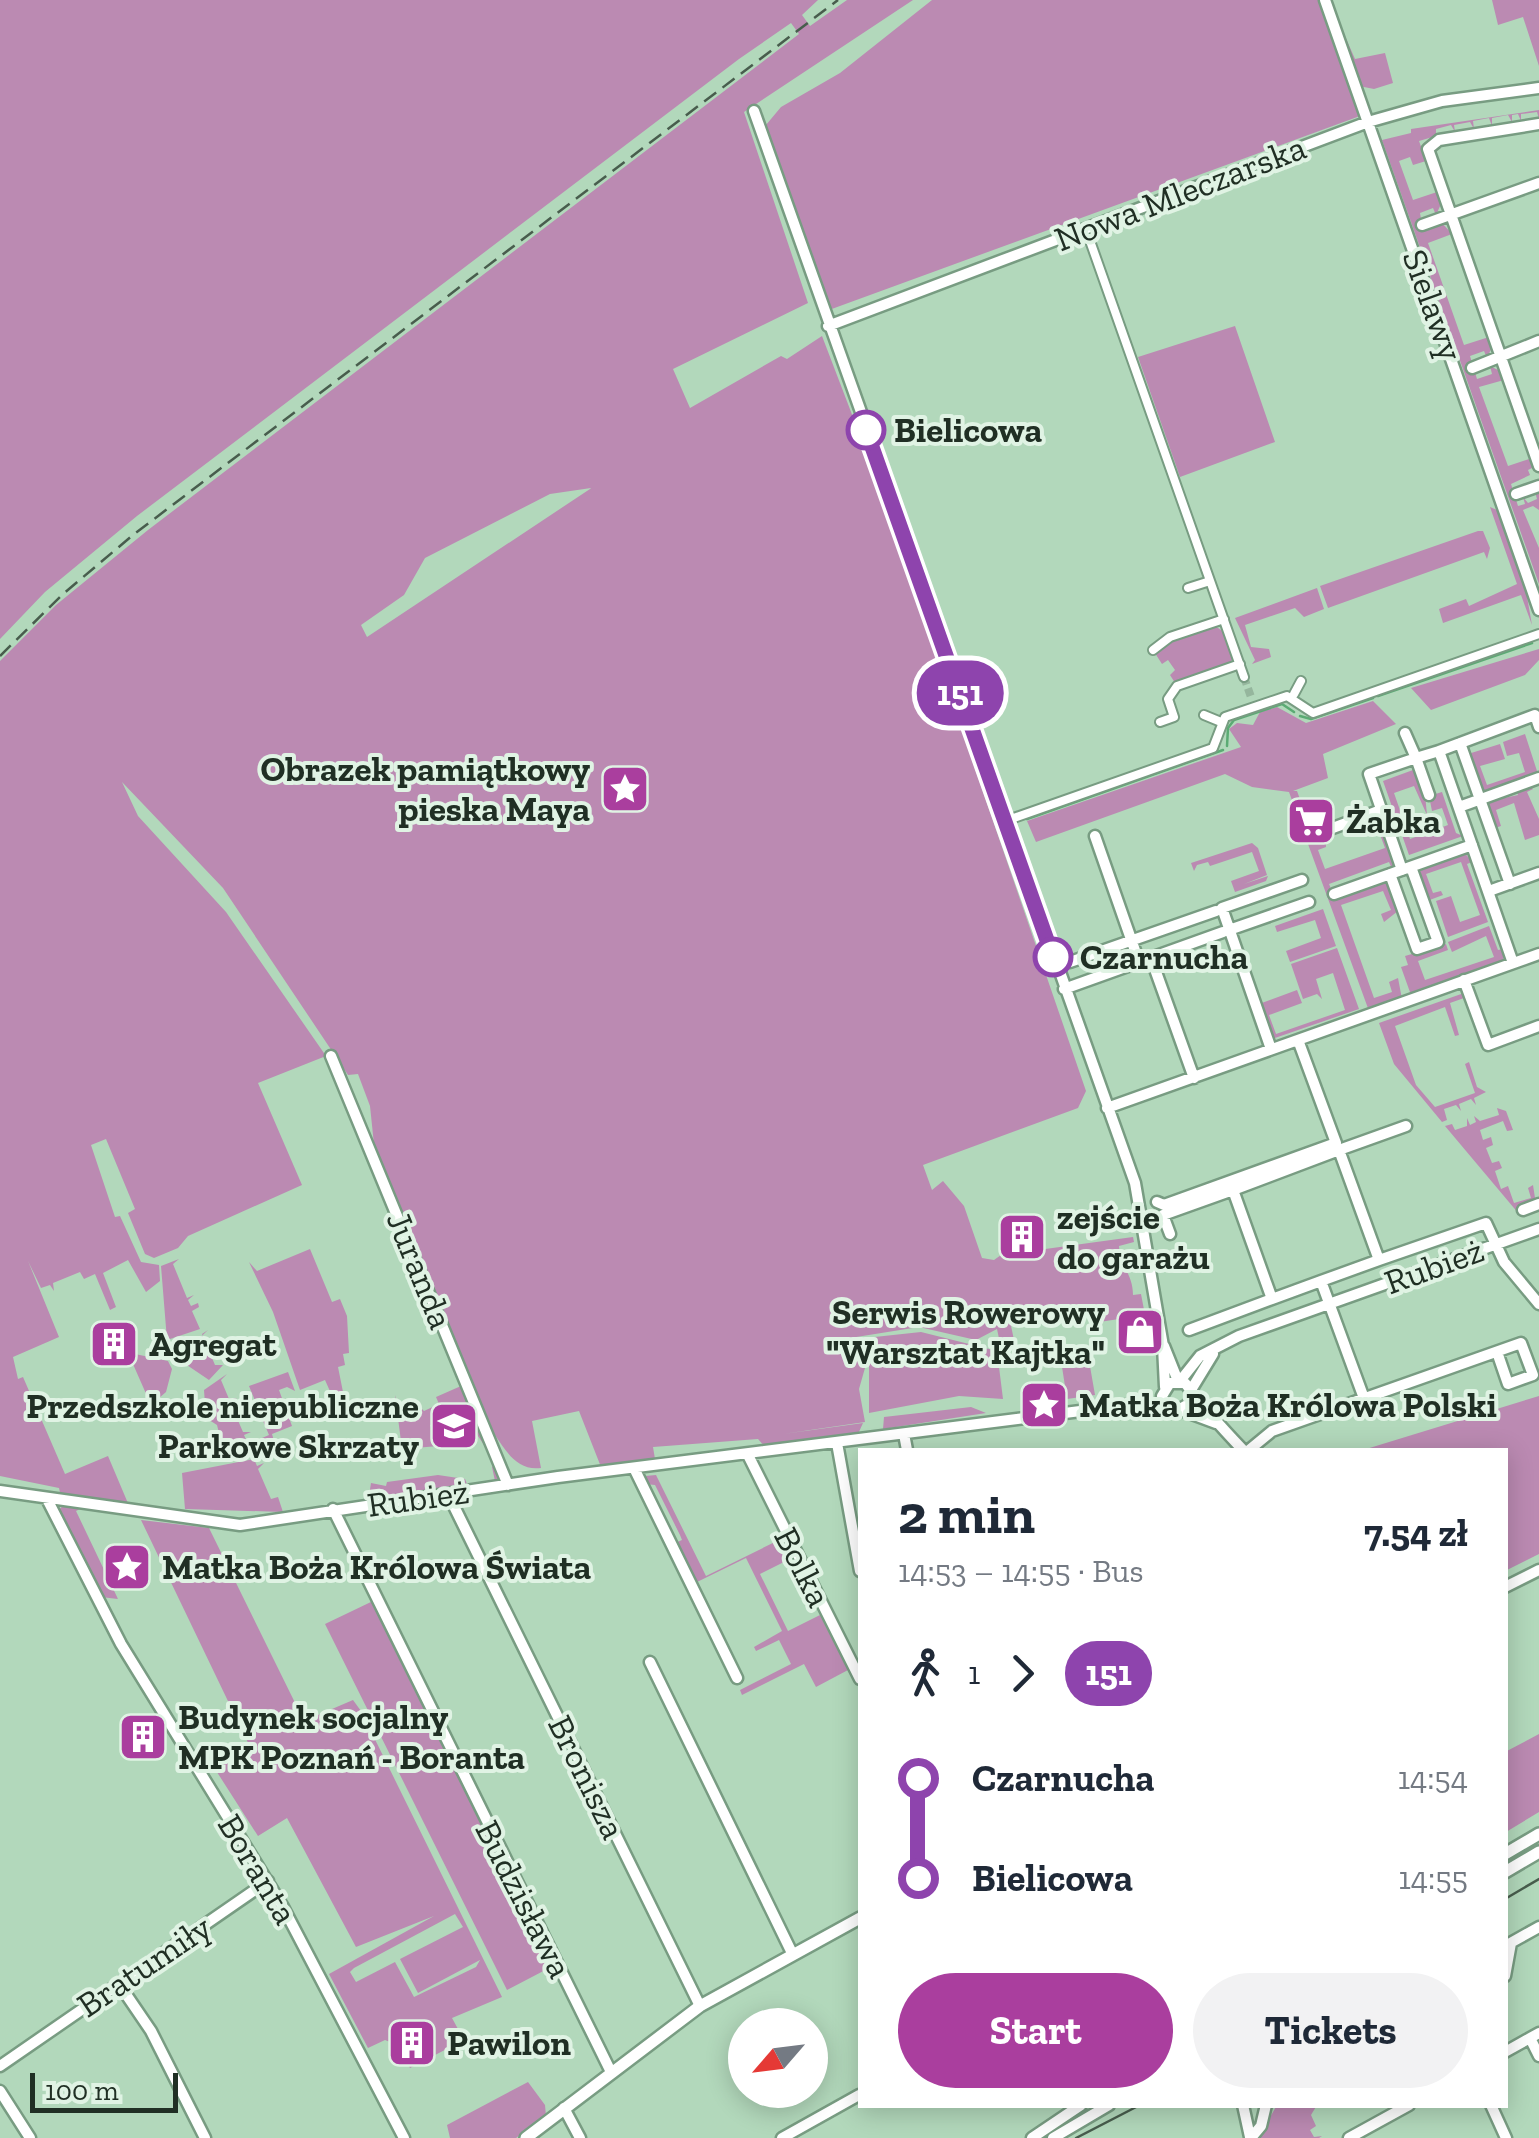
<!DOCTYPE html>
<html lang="en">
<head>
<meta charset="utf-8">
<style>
  body { margin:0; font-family:"Zilla Slab",serif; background:#f2f2f3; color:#1f2937; height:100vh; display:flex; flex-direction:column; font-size:38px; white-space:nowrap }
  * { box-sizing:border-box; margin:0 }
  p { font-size:32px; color:#747a83 }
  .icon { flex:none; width:55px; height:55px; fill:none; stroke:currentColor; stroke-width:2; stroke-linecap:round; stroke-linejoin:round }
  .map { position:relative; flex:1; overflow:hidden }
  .side { position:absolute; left:858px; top:1448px; width:650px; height:660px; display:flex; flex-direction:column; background:#fff; border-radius:0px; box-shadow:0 5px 25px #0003 }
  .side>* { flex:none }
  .badge { padding:0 20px; border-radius:32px; font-size:35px; line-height:65px }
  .needle { width:65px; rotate:242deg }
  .fabs { position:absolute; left:728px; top:2008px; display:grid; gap:20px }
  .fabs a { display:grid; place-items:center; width:100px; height:100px; border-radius:50%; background:#fff; box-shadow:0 5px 25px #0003; font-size:50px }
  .scale { position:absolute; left:30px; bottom:25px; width:148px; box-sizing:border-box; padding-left:10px; border:5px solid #202f24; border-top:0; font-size:28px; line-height:35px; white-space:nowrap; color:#202f24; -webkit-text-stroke:8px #e0f3e4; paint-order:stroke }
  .map>.badge { position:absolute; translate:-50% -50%; box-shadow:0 0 0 5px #fff }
  .legs { display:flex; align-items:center; gap:15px; height:110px; padding:0 40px; font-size:32px }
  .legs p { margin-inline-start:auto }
  .head { display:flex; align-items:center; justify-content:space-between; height:170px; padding:0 40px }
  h1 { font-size:55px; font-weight:800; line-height:75px }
  .cta { display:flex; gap:20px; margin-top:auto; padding:20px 40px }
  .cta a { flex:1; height:115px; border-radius:60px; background:#aa3e9e; color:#fff; font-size:40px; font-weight:800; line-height:115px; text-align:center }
  .cta a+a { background:#f2f2f3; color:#1f2937 }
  ul { padding:0 40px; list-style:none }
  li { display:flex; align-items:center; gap:35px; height:100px; font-size:38px }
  li i { display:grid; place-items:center; width:15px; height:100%; margin:0 12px; background:currentColor }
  li i::after { content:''; width:25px; height:25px; margin:-12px; border:8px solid; border-radius:50%; background:#fff }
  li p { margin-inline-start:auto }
  li:first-child i { background:linear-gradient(#0000 50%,currentColor 0) }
  li:last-child i { background:linear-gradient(currentColor 50%,#0000 0) }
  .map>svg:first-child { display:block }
</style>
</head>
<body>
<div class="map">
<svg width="1539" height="2138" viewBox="0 0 1539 2138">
  <rect width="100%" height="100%" fill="#b2d8bb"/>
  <path fill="#bb8ab2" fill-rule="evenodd" d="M0 0H818L802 15 810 26 847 0H913L744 112 808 303 673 369 690 408 781 356 787 359 822 336 908 561 879 490 1086 1091 1078 1108 923 1165 932 1190 943 1181 964 1206 982 1258 994 1260 1001 1255 1133 1237 1134 1242 1119 1246C1120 1266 1133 1274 1133 1295L1141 1294 1145 1315 1093 1323 1084 1312 1075 1310 1070 1319 1058 1324 1054 1304 995 1315 1009 1316 1015 1345 1001 1348 997 1329 976 1340 919 1327 850 1338 867 1361 859 1389 865 1422 783 1434 863 1423 858 1434 765 1447 758 1439 653 1447 655 1459 601 1467 579 1411 532 1421 541 1468C518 1471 507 1453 495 1435L375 1154 370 1106 358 1074 348 1075 223 888 122 782 138 816 226 912 326 1056 258 1083 302 1185 188 1236 178 1248 154 1258 145 1254 128 1213 135 1209 106 1139 91 1145 115 1217 120 1216 141 1262 159 1265 160 1281 146 1292 128 1260 103 1273 116 1307 110 1310 95 1274 84 1279 80 1272 53 1283 54 1291 50 1285 41 1288 28 1261 59 1337 13 1357 18 1379 23 1377 65 1474 108 1456 130 1508 61 1497 59 1488 0 1476V661L56 605 148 530 799 34 791 23 739 59 137 516 45 592 0 639ZM591 488 590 489 367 637 361 625 404 595 425 558 550 494Z
    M932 0H1318L1360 116 829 310 761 131 781 107 840 73Z
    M1329 0 1355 59 1385 53 1393 83 1374 89 1359 86Z
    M1492 0H1539V66L1523 17 1498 25Z
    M1539 110V119L1537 112 1521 114V121L1518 114 1512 115V122L1508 115 1492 118V126L1489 118 1473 121 1474 129 1470 122 1454 125 1455 132 1451 125 1436 129V136L1419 141 1426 161 1413 165 1410 157 1399 161 1413 200 1437 192 1441 204 1436 215 1433 208 1420 213 1423 232 1442 223 1452 234 1428 243 1464 345 1489 337 1492 347 1487 358 1484 351 1470 356 1477 379 1492 374 1490 366 1500 371 1504 380 1479 387 1508 466 1532 458 1534 467 1528 470 1530 475 1511 484 1518 506 1525 504 1523 497 1528 503 1537 499 1535 492H1539V510L1533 506 1523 510 1539 548V584L1382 140 1411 133V129Z
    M1235 326 1275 442 1180 477 1138 357Z
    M1490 507 1497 510 1526 591 1532 625 1521 595 1443 623 1439 609 1466 599 1469 606 1517 584Z
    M1478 531H1483L1490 548 1487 559 1484 552 1328 608 1320 586Z
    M1317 588 1324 609 1304 617 1295 608 1245 625 1251 647 1269 649 1271 657 1252 664 1255 660 1235 618Z
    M1215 626 1224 632 1233 657 1229 666 1177 686 1170 675 1175 670 1168 660 1162 664 1153 650 1170 637Z
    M1539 649V660L1525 675 1431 710 1411 688Z
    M1373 701 1396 724 1323 754 1328 778 1293 791H1297L1309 824 1325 819 1326 847 1318 850 1325 869 1385 848 1378 829 1370 831 1367 820 1374 818 1380 820 1395 862 1392 869 1389 862 1329 884 1335 898 1385 881 1398 911 1384 922 1381 914 1391 910 1383 891 1341 905 1374 998 1392 992 1389 982 1398 978 1402 999 1369 1011 1289 792 1252 787 1225 774 1036 842 1027 821 1241 747 1229 729 1237 723 1253 725 1260 712 1277 707 1306 723Z
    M1525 734 1538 774 1482 791 1468 754 1500 744 1505 759 1480 766 1487 785 1525 772 1519 753 1507 756 1503 742Z
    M1411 763 1425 794 1427 815 1414 786 1394 793 1410 839 1448 825 1442 808 1432 811 1429 796 1442 792 1456 833 1463 836 1409 855 1383 781 1413 770Z
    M1530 786 1533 789 1527 792 1539 819V835L1525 840 1514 803 1496 810 1501 826 1495 828 1486 802 1518 795 1516 789Z
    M1252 843 1258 848 1267 875 1244 884 1268 876 1266 881 1235 892 1231 881 1259 871 1252 852 1210 866 1208 862 1197 865 1194 871 1191 863Z
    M1464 852 1472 862 1467 864 1488 922 1448 937 1436 901 1451 896 1460 922 1480 915 1461 862 1426 874 1433 893 1441 891 1443 895 1427 901 1417 872Z
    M1323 909 1336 946 1290 962 1286 951 1321 938 1315 920 1277 932 1275 926Z
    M1489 926 1498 950 1503 949 1504 962 1411 995 1401 967 1408 965 1405 956 1446 944 1448 950 1418 961 1425 980 1494 957 1486 936 1452 952 1448 942Z
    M1337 948 1359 1009 1272 1039 1259 1004 1297 990 1302 1003 1269 1015 1276 1034 1345 1010 1333 973 1316 979 1322 999 1317 994 1303 999 1291 964Z
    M1464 993 1468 1004 1464 998 1450 1003 1459 1035 1455 1036 1445 1007 1395 1026 1416 1085 1435 1107 1475 1093 1465 1064 1469 1062 1477 1087 1486 1092 1474 1098 1476 1105 1471 1099 1459 1104 1461 1111 1456 1105 1444 1109 1447 1120 1442 1122 1394 1064 1379 1023Z
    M1497 1108 1506 1111 1513 1130 1507 1131 1503 1121 1480 1130 1483 1140 1491 1137 1493 1145 1486 1148 1492 1163 1499 1161 1502 1168 1495 1171 1501 1189 1508 1186 1514 1203 1531 1198 1528 1188 1533 1185 1535 1198 1520 1206 1519 1214 1445 1126 1452 1124 1455 1130 1467 1126V1118L1470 1125 1476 1122 1474 1116 1480 1121 1499 1115Z
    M310 1249 332 1302 340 1299 347 1316 349 1353 343 1354 345 1365 338 1367 345 1402 353 1401 348 1411 337 1407 325 1380 300 1390 273 1312 249 1262 257 1271Z
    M179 1259 173 1264 187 1298 194 1295 188 1300 191 1306 198 1303 199 1307 192 1311 200 1329 167 1340 161 1266Z
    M208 1330 202 1334 215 1365H223L209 1380 178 1359Z
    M921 1332 997 1351 1003 1399 959 1396 869 1413V1358L856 1339Z
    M1087 1349 1095 1395 1067 1399 1060 1354Z
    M135 1354 168 1361 172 1369 166 1392 151 1405 129 1355Z
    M288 1372 295 1391 287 1387 279 1390 292 1426 272 1434 274 1441 268 1443 262 1438 269 1435 258 1409 252 1412 249 1407 256 1403 249 1386Z
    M227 1374 221 1380 229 1399 237 1398 230 1402 243 1432H251L244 1435 248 1444 255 1442 258 1447 248 1452 220 1437 217 1425 206 1418 204 1390Z
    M459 1379 492 1457 476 1433 470 1435 462 1416 430 1425 439 1446 402 1449 395 1395 398 1405 412 1399 424 1411 439 1404 436 1397 461 1386Z
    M1539 1396V1554L1505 1571V1450H1363Z
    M971 1407 986 1413 883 1429 884 1417Z
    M254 1459 257 1466 264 1463 258 1469 271 1499 278 1497 283 1512 185 1509 182 1473Z
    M497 1463 500 1484 373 1501 369 1496 371 1483 386 1486 387 1482 438 1475 465 1479 467 1484 495 1481 492 1467Z
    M656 1475 706 1576 781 1539 792 1558 760 1574 788 1631 820 1615 848 1670 816 1687 804 1664 742 1695 740 1690 791 1664 779 1640 756 1651 754 1647 782 1631 746 1558 695 1583 675 1543 682 1540 680 1535 655 1485 645 1484V1476Z
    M63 1506 82 1508 76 1511 118 1599 101 1597 57 1511Z
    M141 1520 209 1528 304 1721 353 1700 361 1711 502 1997 452 2018 464 2040 410 2068 403 2056 435 2040 427 2026 395 2044 385 2040 368 2048 329 1974 434 1916 356 1947 287 1818 258 1836 215 1769 251 1749ZM455 1914 463 1927 400 1959 418 1993 480 1960 476 1967 414 1997 395 1962 356 1982 350 1972 354 1968Z
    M373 1601 553 1966 507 1990 325 1624Z
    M1539 1734V1812L1506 1832 1505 1752Z
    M528 2082 545 2105 546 2116 516 2138H450L447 2125Z
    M1277 2105H1317L1311 2115 1316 2126 1310 2130 1314 2137 1322 2136 1319 2138H1258Z"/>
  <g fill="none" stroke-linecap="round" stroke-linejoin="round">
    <path stroke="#5bab74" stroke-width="2.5" d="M1378 696 1532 643
      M1300 716 1311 719 1373 698
      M1227 746 1228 728 1234 720 1282 704 1294 712
      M1027 819 1223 750"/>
    <path stroke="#95b69d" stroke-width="8" stroke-dasharray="8 4" stroke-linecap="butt" d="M1244 677 1251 697"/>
    <g stroke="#789c82" stroke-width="12">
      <path id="pedestrian" d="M1089 238 1244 677
        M1188 588 1210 581
        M1153 650 1170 637 1224 619
        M1294 694 1301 681
        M1204 715 1221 722
        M1160 722 1174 717 1168 699 1177 686 1240 664
        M1005 821 1213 748 1225 717 1287 696 1313 713 1539 634"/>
    </g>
    <g stroke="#789c82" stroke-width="15">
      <path id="minor" d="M1325 0 1539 610
        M754 111 1135 1183 1163 1346 1165 1387
        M1539 124 1439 140 1428 149 1539 466
        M1422 225 1539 183
        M828 326 1368 122 1442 101 1539 88
        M1472 368 1539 341
        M1516 494 1539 486
        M1460 743 1510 884
        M1429 795 1416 758 1439 751
        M1459 807 1539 778
        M1314 835 1381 810
        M1095 836 1139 962
        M1402 870 1369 774 1416 758 1405 733
        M1390 874 1417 949 1438 942 1411 867
        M1489 891 1539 873
        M1334 894 1472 845
        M1229 930 1309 902
        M1151 958 1194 1078
        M1070 962 1216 911
        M1513 963 1439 751 1535 715 1539 727
        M1464 980 1488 1045 1539 1026
        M1064 989 1223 932
        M1271 1049 1222 908 1302 880
        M331 1056 508 1485
        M1107 1108 1539 954
        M1406 1126 1339 1150 1379 1260 1486 1223 1504 1262 1539 1304
        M1157 1202 1164 1205 1336 1143 1298 1040
        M1523 1210 1539 1204
        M1170 1234 1163 1215 1233 1190
        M1321 1281 1272 1299 1233 1190 1339 1150
        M1189 1330 1272 1299
        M1164 1346 1178 1381
        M1180 1381 1200 1356 1239 1336 1539 1229
        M1191 1390 1213 1354
        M1192 1394 1189 1404 1178 1410 1166 1406 1162 1396 1170 1383H1185C1203 1407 1222 1428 1243 1450
        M1365 1401 1321 1281 1379 1260
        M1181 1410 1216 1423
        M904 1434 907 1450
        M837 1443 860 1571
        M1249 1450 1272 1431 1521 1343 1533 1375 1508 1384 1497 1352
        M748 1455 860 1679
        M634 1468 737 1678
        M0 1491 240 1525 558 1477 1128 1405 1166 1406
        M448 1494 700 2006
        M47 1499 121 1644 283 1907 404 2138
        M333 1509 611 2072
        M1505 1587 1539 1570
        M650 1662 792 1953
        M1505 1946 1539 1927
        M1505 1976 1511 1943
        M119 1984 151 2031 205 2138
        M1530 2038 1539 2056
        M1505 2052 1539 2033
        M0 2066 268 1881
        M0 2091 30 2138
        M1243 2105 1250 2137
        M1491 2105 1506 2138
        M564 2108 580 2138
        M782 2138 859 2095
        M1032 2138 1081 2105
        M1053 2138 1109 2105
        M1251 2138 1261 2126 1266 2105
        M1349 2138 1409 2105"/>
    </g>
    <g stroke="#789c82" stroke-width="16">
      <path id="tertiary" d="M1505 1854 1539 1834
        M1505 1872 1539 1852
        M526 2138 700 2006 860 1918"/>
    </g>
    <use href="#pedestrian" stroke="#fff" stroke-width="8"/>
    <use href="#minor" stroke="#fff" stroke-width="10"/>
    <use href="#tertiary" stroke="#fff" stroke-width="11"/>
    <path stroke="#485d4d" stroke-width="2.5" d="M1505 1899 1539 1879
      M1076 2138 1140 2105"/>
    <path stroke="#485d4d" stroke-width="2.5" stroke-dasharray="15 8" stroke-linecap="butt" d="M0 656 63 594 133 535 838 0"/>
  </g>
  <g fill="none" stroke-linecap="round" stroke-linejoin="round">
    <g stroke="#fff" stroke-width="22">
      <path id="line-1" d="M866 430 1053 957"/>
    </g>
    <use href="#line-1" stroke="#8e44ad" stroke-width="15"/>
  </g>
  <defs>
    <g id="sight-square" transform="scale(2.5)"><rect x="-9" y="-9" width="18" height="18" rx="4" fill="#aa3e9e" stroke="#e0f3e4"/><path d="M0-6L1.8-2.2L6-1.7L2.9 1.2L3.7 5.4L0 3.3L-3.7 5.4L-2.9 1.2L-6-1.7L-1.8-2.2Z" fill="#fff"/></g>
    <g id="supermarket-square" transform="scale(2.5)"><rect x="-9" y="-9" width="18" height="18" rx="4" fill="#aa3e9e" stroke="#e0f3e4"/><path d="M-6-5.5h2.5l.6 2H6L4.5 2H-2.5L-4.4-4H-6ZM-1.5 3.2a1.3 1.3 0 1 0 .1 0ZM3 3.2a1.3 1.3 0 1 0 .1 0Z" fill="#fff"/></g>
    <g id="building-square" transform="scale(2.5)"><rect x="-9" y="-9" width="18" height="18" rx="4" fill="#aa3e9e" stroke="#e0f3e4"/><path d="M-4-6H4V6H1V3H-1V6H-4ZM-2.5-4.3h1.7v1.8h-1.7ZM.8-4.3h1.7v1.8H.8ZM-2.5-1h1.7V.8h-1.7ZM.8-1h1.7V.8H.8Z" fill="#fff"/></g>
    <g id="shop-square" transform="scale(2.5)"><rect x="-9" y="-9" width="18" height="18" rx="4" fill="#aa3e9e" stroke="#e0f3e4"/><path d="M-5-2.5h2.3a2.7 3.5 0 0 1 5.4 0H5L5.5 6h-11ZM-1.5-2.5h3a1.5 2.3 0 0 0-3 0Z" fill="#fff"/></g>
    <g id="school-square" transform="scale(2.5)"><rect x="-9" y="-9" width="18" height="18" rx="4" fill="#aa3e9e" stroke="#e0f3e4"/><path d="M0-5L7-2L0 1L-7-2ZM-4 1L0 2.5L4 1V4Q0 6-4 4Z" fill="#fff"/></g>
  </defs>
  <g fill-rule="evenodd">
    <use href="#sight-square" x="625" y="789"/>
    <use href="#supermarket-square" x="1311" y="821"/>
    <use href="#building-square" x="1022" y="1237"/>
    <use href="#shop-square" x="1140" y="1332"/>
    <use href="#building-square" x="114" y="1344"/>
    <use href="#sight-square" x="1044" y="1405"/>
    <use href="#school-square" x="454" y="1426"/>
    <use href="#sight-square" x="127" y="1567"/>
    <use href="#building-square" x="143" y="1737"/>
    <use href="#building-square" x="412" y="2043"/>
  </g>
  <g fill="#fff" stroke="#8e44ad" stroke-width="5">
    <circle cx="866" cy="430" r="18"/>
    <circle cx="1053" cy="957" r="18"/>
  </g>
  <g text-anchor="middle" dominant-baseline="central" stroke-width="8" stroke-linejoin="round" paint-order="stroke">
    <g font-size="35" fill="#202f24" stroke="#e0f3e4">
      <text transform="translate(1180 193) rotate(-21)">Nowa Mleczarska</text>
      <text transform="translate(1433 305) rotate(70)">Sielawy</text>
      <text transform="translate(1434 1266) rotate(-20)">Rubież</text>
      <text transform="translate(420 1270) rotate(68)">Juranda</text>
      <text transform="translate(418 1498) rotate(-8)">Rubież</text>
      <text transform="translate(803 1567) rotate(63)">Bolka</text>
      <text transform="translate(587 1777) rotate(64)">Bronisza</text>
      <text transform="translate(258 1869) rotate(59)">Boranta</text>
      <text transform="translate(524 1899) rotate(63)">Budzisława</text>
      <text transform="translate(144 1966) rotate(-34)">Bratumiły</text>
    </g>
    <g font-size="35" font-weight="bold" fill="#202f24" stroke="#e0f3e4" text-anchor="start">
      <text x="894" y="430">Bielicowa</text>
      <text x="1080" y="957">Czarnucha</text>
    </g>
    <g font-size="35" font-weight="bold" fill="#202f24" stroke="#e0f3e4" text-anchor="start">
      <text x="590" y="769" text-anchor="end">Obrazek pamiątkowy<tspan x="590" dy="40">pieska Maya</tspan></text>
      <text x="1346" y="821">Żabka</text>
      <text x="1057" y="1217">zejście<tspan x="1057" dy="40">do garażu</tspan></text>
      <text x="1105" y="1312" text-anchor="end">Serwis Rowerowy<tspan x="1105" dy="40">"Warsztat Kajtka"</tspan></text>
      <text x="149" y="1344">Agregat</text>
      <text x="1079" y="1405">Matka Boża Królowa Polski</text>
      <text x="419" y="1406" text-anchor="end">Przedszkole niepubliczne<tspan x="419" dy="40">Parkowe Skrzaty</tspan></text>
      <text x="162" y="1567">Matka Boża Królowa Świata</text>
      <text x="178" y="1717">Budynek socjalny<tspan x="178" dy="40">MPK Poznań - Boranta</tspan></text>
      <text x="447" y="2043">Pawilon</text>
    </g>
  </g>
</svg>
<div class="fabs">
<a><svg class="needle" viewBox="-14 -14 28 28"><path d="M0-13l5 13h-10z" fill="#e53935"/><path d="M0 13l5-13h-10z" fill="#747a83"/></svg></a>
</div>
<div class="scale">100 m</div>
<b class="badge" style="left:960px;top:693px;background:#8e44ad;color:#fff">151</b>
<section class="side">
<div class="head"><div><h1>2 min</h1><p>14:53 – 14:55 · Bus</p></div><b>7.54 zł</b></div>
<div class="legs"><svg class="icon" aria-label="walk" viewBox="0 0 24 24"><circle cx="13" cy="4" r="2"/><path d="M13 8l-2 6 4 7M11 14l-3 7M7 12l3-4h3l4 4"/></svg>1<svg class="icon" aria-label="forward" viewBox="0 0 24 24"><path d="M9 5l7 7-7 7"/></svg><b class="badge" style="background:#8e44ad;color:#fff">151</b></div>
<ul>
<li><i style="color:#8e44ad"></i><b>Czarnucha</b><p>14:54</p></li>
<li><i style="color:#8e44ad"></i><b>Bielicowa</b><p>14:55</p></li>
</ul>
<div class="cta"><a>Start</a><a>Tickets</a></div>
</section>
</div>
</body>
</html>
